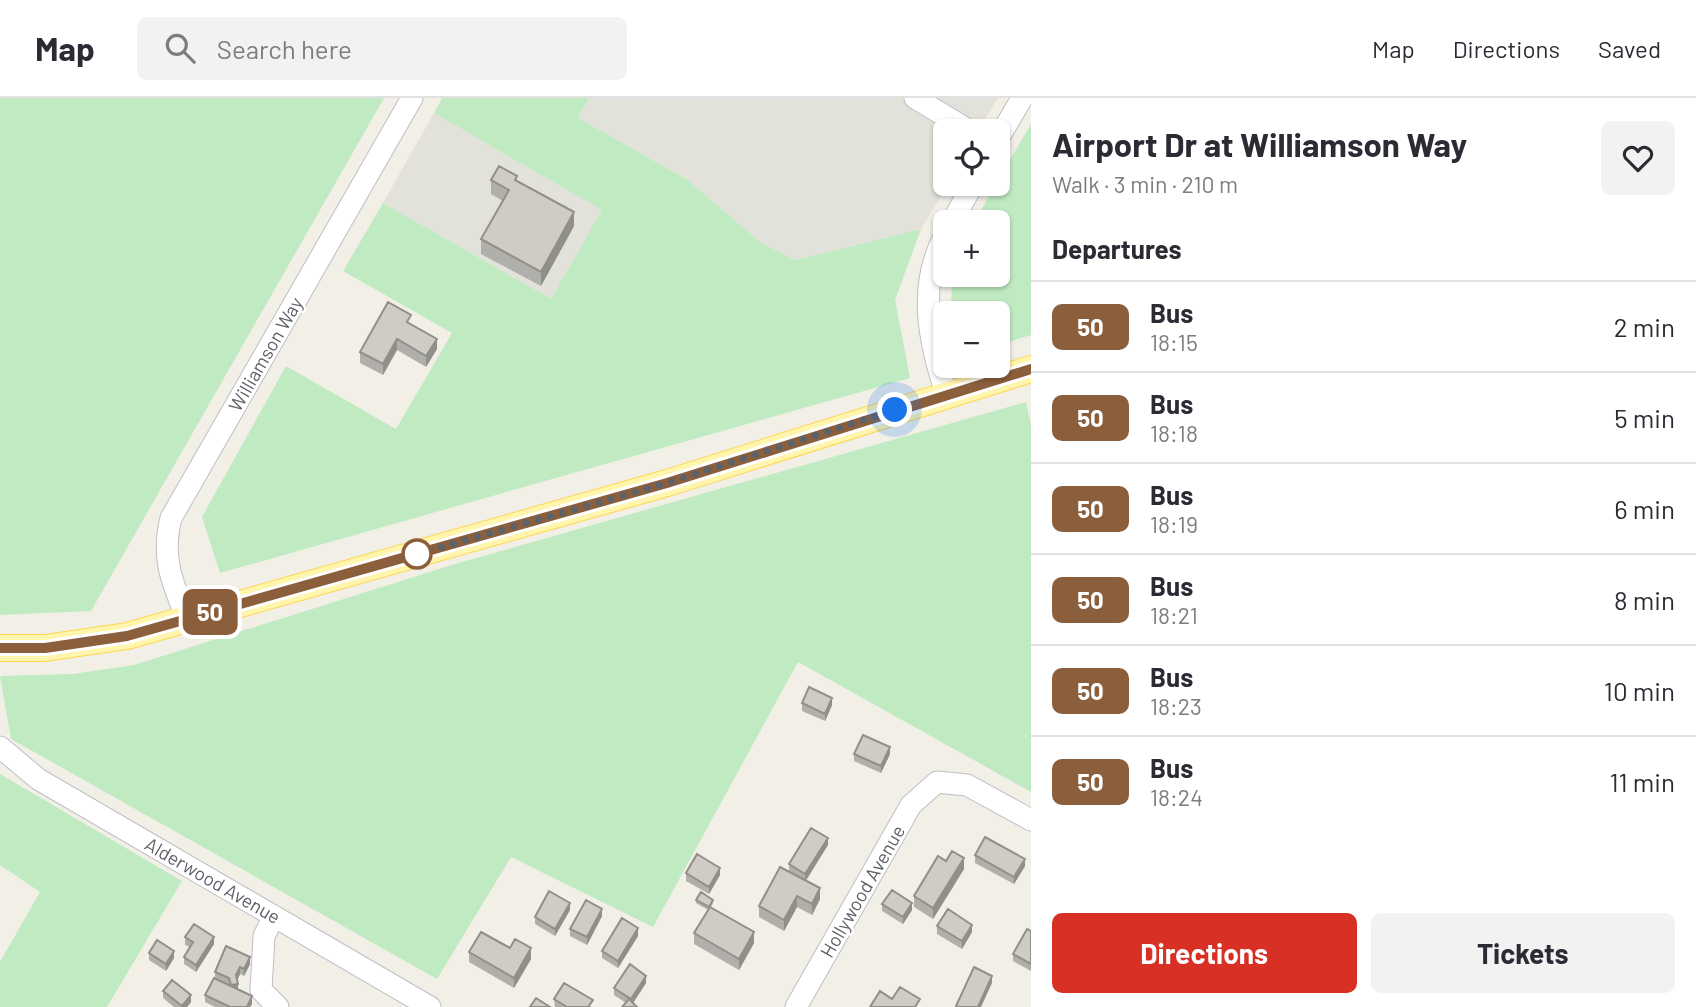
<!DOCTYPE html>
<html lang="en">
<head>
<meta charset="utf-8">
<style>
  body { margin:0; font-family:Barlow,sans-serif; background:#f2f2f3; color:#2b2b33; height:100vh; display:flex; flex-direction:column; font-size:26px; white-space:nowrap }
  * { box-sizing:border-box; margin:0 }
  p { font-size:23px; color:#7c7c81 }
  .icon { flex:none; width:38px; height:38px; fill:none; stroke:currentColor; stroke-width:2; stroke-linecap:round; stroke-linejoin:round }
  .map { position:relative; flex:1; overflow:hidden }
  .panel { display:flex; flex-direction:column; background:#fff; width:665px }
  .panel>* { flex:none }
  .badge { padding:0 14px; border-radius:10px; font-size:24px; line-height:46px }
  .fabs { position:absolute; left:933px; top:21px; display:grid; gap:14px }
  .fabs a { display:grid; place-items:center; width:77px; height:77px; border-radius:10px; background:#fff; box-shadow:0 2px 5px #0004; font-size:35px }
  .you { position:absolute; width:35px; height:35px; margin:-18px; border:5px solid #fff; border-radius:50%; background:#1a73e8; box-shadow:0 0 0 10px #1a73e833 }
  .map>.badge { position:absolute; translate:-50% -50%; box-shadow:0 0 0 4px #fff }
  h2 { padding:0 21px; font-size:26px; line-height:63px }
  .round { display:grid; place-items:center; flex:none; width:74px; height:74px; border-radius:10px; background:#f2f2f3 }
  .overview { display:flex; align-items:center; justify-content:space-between; height:119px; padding:0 21px }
  h1 { font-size:33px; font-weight:700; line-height:52px }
  .cta { display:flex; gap:14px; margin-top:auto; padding:14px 21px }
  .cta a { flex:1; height:80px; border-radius:10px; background:#d93025; color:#fff; font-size:28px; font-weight:700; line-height:80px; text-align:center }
  .cta a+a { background:#f2f2f3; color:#2b2b33 }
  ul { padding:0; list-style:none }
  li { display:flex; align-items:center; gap:21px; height:91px; padding:0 21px; border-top:2px solid #e1e1e2 }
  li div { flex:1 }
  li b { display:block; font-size:26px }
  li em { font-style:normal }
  li .badge { min-width:77px; font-weight:700; text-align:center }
  header { display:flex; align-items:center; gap:42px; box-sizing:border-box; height:98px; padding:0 35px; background:#fff; border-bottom:2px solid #e1e1e2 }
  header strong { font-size:33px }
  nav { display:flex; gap:38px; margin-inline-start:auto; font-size:24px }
  .search { width:490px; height:63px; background:#f2f2f3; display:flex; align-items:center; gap:18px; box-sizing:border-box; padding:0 24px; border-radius:10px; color:#7c7c81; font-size:26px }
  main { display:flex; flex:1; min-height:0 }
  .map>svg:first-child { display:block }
</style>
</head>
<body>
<header>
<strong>Map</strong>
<div class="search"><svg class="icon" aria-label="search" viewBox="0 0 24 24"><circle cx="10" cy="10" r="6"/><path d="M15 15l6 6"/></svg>Search here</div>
<nav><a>Map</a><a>Directions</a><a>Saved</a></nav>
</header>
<main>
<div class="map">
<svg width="1031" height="909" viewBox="0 0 1031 909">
  <rect width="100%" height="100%" fill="#f1efe6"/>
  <path fill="#e2e1da" d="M589 0H998L978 33H945V86H948L921 131 795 162 760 144 688 82 578 20Z
    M434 15 603 112 551 201 383 105Z"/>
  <path fill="#c0ebc2" d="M0 0H384L91 513 0 517Z
    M442 0H589L578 20 688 82 760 144 795 162 921 131 895 202 910 280 220 475 202 419 286 268 396 331 452 235 343 173 383 105 551 201 602 112 434 15Z
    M1031 26V237L998 247V215H950L953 177H998V124H974Z
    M1026 304 1031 327V694L798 564 653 829 511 759 437 881 11 641 0 578 73 576 134 567 455 466Z
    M0 676 182 783 107 909H0V864L40 794 0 767Z"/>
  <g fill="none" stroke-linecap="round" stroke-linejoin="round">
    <g stroke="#bdbfc6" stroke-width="23">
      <path id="minor" d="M915 0 970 33
        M998 41 1022 0
        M952 124 973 86
        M945 137C917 188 929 244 946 295
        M187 521C172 484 161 460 171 420L412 0
        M0 649 38 681 430 909
        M274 818 264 838 261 892 278 909
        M796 909 911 707 937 684 967 687 1031 722"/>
    </g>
    <g stroke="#ffd551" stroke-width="28">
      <path id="major" d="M0 550H45L127 538 667 385 1031 271"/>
    </g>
    <use href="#minor" stroke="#fff" stroke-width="21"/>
    <use href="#major" stroke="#fff5ad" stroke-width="26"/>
  </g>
  <path fill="#b1afa9" d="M491 82 517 83 574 128 541 188 481 156V141L503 103 491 96Z
    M411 226 437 251 426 269 397 252 383 277 360 265V254Z
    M802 605 832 607 825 623 802 613Z
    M854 656H890L881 675 854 663Z
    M828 747 806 783 820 801 812 817 797 809 784 833 759 819V808L789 773V766Z
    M975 757 1025 768 1014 786 975 765Z
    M946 763 964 771 933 821 914 809V798Z
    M686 775 720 777 709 796 686 783Z
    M696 802 713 805 711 809 754 845 739 872 694 846V835L708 812 696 805Z
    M882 806 912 812 903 826 882 813Z
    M570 812 555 838 535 826V819Z
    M602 818 587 847 570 838V831Z
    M937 828 972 834 962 851 937 836Z
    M1031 833V873L1013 863V856Z
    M638 838 618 870 602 860V853Z
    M185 839 214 846 196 874 184 866V859L190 849 185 847Z
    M510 850 531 861 514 890 469 864V854Z
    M149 855 174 860 166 873 149 862Z
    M250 866 244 878 240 876 237 882 238 892 252 906 250 909H215L205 904V897L215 881V874Z
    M646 885 633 905H626L614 897V890Z
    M163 893 191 904 187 909H174L163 900Z
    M554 901 593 909H555Z"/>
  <path fill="#908f89" d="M574 114V128L541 188V174Z
    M397 241V252L383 277V266Z
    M437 241V251L426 269V258Z
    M832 600V607L825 623V616Z
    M890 649V656L881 675V668Z
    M828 740V747L805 783V776Z
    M964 760V771L933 821V810Z
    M1025 761V768L1014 786V779Z
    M720 770V777L709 796V789Z
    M820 790V801L812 817V806Z
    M797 798V809L784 833V822Z
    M570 805V812L555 838V831Z
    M912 805V812L903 826V819Z
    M602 811V818L587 847V839Z
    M972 827V834L962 851V843Z
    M638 830V838L618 870V863Z
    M754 834V845L739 872V861Z
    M214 839V846L196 874V867Z
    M531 850V861L514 890V880Z
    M174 853V860L166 873V866Z
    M250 859V866L244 878V871Z
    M240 869V876L236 885V877Z
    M646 878V885L631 908V901Z
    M992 878V885L981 909H978Z
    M238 886V893L231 895V887Z
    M191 897V904L187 909H182Z
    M252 898V906L250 909H247Z"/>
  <path fill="#ceccc4" stroke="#908f89" stroke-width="2" d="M499 68 517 78 515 82 574 114 541 174 481 141 509 92 491 82Z
    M388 204 411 217 407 224 437 241 426 258 397 241 383 266 360 254Z
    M809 589 832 600 825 616 802 605Z
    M863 637 890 649 881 668 854 656Z
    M811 730 828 740 805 776 789 766Z
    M985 739 1025 761 1014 779 975 757Z
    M952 753 964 760 933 810 914 798 938 758 946 763Z
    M697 756 720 770 709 789 686 775Z
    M780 769 820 790 812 806 797 798 784 822 759 808Z
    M892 792 912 805 903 819 882 806Z
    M549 793 570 805 555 831 535 819Z
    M701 794 713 802 709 809 696 802Z
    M586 802 602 811 587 839 570 831Z
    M710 809 754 834 739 861 694 835Z
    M948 811 972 827 962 843 937 828Z
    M622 820 638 830 618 863 602 853Z
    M194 826 214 839 196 867 184 859 193 844 185 839Z
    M1027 831 1031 833V866L1013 856Z
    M481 834 510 850 515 841 531 850 514 880 469 854Z
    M157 842 174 853 166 866 149 855Z
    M226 848 250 859 244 871 240 869 236 877 238 886 231 887 229 880 215 874Z
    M630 866 646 878 631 901 614 890Z
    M974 869 992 878 978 909H958L956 908Z
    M214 880 252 898 247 909H230L205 897Z
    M172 882 191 897 182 908 163 893Z
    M564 885 593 902 588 909H567L554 901Z
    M900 889 920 901 915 909H870L880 893 892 901Z
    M536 900 550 909H530Z
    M629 901 637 909H622Z"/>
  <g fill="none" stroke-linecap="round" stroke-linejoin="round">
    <g stroke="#fff" stroke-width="16">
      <path id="line" d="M0 550H45L127 538 667 385 1031 271"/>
    </g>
    <use href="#line" stroke="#8b5e3c" stroke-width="10"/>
    <path stroke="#5d6168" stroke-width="7" stroke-dasharray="0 12.6" d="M417 456 667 385 895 312"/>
  </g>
  <circle fill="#fff" stroke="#8b5e3c" stroke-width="3.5" cx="417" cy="456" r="14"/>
  <g text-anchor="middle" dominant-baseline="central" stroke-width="5" stroke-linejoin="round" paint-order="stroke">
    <g font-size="19" fill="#5d6168" stroke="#fff">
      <text transform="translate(265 256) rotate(-60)">Williamson Way</text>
      <text transform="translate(213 782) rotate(30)">Alderwood Avenue</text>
      <text transform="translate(862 793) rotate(-60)">Hollywood Avenue</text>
    </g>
  </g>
</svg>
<div class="fabs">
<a><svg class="icon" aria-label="locate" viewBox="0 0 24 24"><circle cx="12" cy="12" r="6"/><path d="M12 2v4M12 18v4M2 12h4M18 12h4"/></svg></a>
<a>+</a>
<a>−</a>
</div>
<div class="you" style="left:895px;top:312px"></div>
<b class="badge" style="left:210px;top:514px;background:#8b5e3c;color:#fff">50</b>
</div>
<section class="panel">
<div class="overview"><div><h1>Airport Dr at Williamson Way</h1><p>Walk · 3 min · 210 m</p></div><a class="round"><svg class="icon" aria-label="heart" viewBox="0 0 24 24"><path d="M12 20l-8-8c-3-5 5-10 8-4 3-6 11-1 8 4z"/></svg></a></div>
<h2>Departures</h2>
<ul>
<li><span class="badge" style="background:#8b5e3c;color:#fff">50</span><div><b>Bus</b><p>18:15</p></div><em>2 min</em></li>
<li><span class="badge" style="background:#8b5e3c;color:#fff">50</span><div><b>Bus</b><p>18:18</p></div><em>5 min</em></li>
<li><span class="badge" style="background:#8b5e3c;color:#fff">50</span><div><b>Bus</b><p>18:19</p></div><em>6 min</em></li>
<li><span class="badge" style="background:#8b5e3c;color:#fff">50</span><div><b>Bus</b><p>18:21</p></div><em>8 min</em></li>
<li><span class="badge" style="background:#8b5e3c;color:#fff">50</span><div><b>Bus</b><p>18:23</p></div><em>10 min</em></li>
<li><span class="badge" style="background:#8b5e3c;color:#fff">50</span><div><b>Bus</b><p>18:24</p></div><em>11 min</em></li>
</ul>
<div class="cta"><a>Directions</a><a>Tickets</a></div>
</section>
</main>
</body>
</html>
